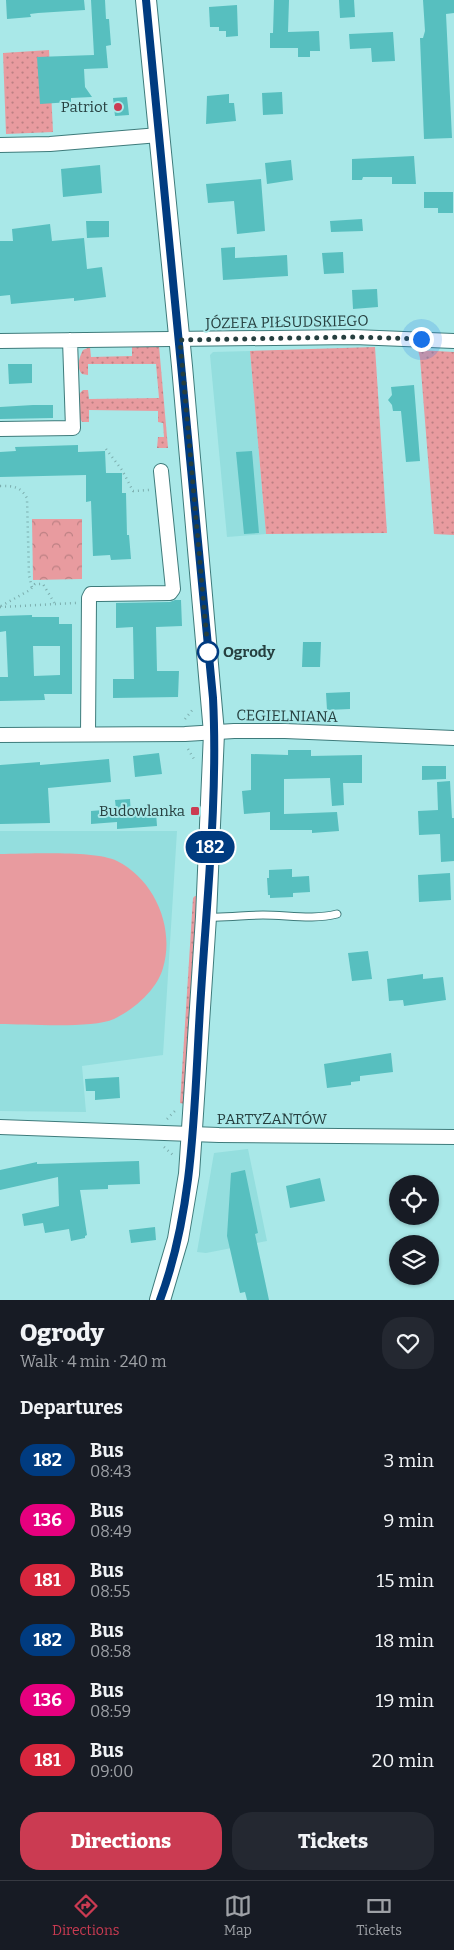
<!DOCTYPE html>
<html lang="en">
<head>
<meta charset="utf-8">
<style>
  body { margin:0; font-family:Bitter,serif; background:#242831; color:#f1f3f6; height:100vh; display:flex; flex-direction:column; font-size:19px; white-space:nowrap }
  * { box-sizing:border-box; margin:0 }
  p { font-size:16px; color:#9ea1a6 }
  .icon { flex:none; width:28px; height:28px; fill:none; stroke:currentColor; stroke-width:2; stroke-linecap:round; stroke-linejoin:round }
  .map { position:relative; height:1300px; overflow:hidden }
  .details { display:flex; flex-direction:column; background:#171b24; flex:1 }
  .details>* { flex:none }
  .badge { padding:0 10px; border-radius:16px; font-size:18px; line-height:32px }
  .buttons { position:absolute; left:389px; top:1175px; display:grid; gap:10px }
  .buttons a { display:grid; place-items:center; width:50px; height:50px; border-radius:50%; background:#171b24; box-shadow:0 1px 4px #0004; font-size:25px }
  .you { position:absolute; width:25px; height:25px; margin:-12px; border:4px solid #fff; border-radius:50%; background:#1a73e8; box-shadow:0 0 0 8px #1a73e833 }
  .map>.badge { position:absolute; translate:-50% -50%; box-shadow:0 0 0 2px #fff }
  h2 { padding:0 20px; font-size:19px; line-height:45px }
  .round { display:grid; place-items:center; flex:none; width:52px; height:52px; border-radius:20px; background:#242831 }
  .head { display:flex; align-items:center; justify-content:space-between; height:85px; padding:0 20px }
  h1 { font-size:24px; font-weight:800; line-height:38px }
  .action { display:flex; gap:10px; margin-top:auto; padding:10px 20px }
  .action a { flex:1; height:58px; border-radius:20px; background:#cb3b52; color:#fff; font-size:20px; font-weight:800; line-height:58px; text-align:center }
  .action a+a { background:#242831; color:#f1f3f6 }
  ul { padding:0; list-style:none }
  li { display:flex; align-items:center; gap:15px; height:60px; padding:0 20px }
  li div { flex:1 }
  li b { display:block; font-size:19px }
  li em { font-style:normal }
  li .badge { min-width:55px; font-weight:700; text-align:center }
  .menu { display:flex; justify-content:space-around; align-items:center; height:70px; border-top:1px solid #363941; background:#171b24; font-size:14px; color:#9ea1a6 }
  .menu a { display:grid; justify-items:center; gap:2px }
  .menu .current { color:#cb3b52 }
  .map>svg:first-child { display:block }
</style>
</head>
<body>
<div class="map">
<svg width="454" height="1300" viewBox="0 0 454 1300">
  <defs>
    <pattern id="grass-dots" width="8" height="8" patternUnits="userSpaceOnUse" patternTransform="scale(1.25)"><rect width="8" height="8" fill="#e89b9f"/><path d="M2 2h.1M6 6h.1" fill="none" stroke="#bc8083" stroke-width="1.8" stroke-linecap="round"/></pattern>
    <pattern id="park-crowns" width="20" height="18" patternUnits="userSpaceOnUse" patternTransform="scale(1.25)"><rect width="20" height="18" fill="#e89b9f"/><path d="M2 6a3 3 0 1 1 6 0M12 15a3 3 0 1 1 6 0" fill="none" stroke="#bc8083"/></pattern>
  </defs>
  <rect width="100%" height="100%" fill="#a9e8e8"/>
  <path fill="#94dede" d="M250 351 266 534 227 537 210 355 213 352Z
    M0 831H177L163 1055 82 1066 86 1112 0 1111Z
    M248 1149 267 1241 206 1253 197 1252 214 1153Z"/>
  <path fill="url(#grass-dots)" d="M49 50 53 132 6 134 3 53Z
    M159 346 168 448H157L158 437H164L163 423 158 422V411L89 410V422H82L78 415V395L83 390H88L89 399 159 398 156 364H88V375L82 374C76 367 79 358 83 350L90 347 91 357 132 356V347Z
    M375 347 387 533 266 534 250 351Z
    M418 350 454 352V535L434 534 420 358Z
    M195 896H198L185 1094 183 1095 184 1104 180 1103 193 898Z"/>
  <path fill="url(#park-crowns)" d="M32 519H82V579L33 580Z"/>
  <path fill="#e89b9f" d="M0 854C27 854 95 850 117 861 155 880 175 928 163 968 157 990 133 1010 114 1019 92 1029 26 1024 0 1024Z"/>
  <path fill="#57bfbf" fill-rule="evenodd" d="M6 0H84L85 10 38 13 30 14 31 17 7 19Z
    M91 0H105L106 19H109L111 45 106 46 108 68 84 69 85 87 92 97 71 98V102L40 104 37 57 94 55Z
    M274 0H289L288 32 319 31 320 51H310V57H298V48H270V33H273Z
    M339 0H354L355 17 340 18Z
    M423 0H454V13L446 14 452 138 424 139 420 38H423L425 31Z
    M237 5 238 36 226 37V31H219V27H210L209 7Z
    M393 32 395 61 372 62 371 48 350 49 349 34Z
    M282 92 283 114 263 115 262 93Z
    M229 94V103H234L236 121 206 124 207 96Z
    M127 97 129 115 115 116 113 98Z
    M414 156 416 184H392V177H363L362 180H352V159Z
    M291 160 293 180 267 184 265 163Z
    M100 165 102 193 63 197 61 169Z
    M261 179 265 231 237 234 234 201 208 203 206 184Z
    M424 192H453V213H438V208H424Z
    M362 219 363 231 331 232 330 221Z
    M86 221H109V237L87 238Z
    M50 224 52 241 84 238 87 269 102 267 106 297 74 301V298L11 304 10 295 0 296V241H13L12 229Z
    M235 247V258L287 255 288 276 223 280 221 248Z
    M343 252 344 273 324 274 322 253Z
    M377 289 378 307 353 309 352 290Z
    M8 364H32V383L9 384Z
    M414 385 420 461 406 462 401 411H393L392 405 388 400 392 395 391 387Z
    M33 405H53V418L0 419V407Z
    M78 445V452L105 451 106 473H122V493H126L127 535H129L131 559 111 560 110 555 93 556 91 501 86 502V475L0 477V452L16 451 15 447Z
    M252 451 259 533 244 534 236 452Z
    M175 600H181L182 626 156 627 157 671H179L178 697 113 698V679H134L133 627 116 628V603L170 602Z
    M32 615V617H59V624H72V694H44L45 700 0 701V677H8L6 631 0 632V616ZM33 646H60V675L34 676Z
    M303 642H321L320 667H302Z
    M350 692V709L327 710 326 693Z
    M288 750H311V756L362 755V783H343L344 805 332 806 330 778 284 779V814L337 812 339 831 312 833V830H270V812L244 814 242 791 251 790V754L288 755Z
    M159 753 162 774 135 777 133 756Z
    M109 759 111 782 48 788 50 823 0 824V765L40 762V765Z
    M422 766H446V779L422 780Z
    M450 781 452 818H454V861L441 862 440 834 419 835 418 811 438 810 437 782Z
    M130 799 131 814 156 812 157 826 117 829V822L91 824V811L116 809 115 800Z
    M292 869V877L309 876 310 892 293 893V897L270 898V895H268L267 878H269V870Z
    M450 873 451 900 419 902 418 875Z
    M368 951 372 979 352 981 348 953Z
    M423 974V979L443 977 446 1000 404 1006 403 1000 389 1001 387 979Z
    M391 1053 393 1072 360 1076V1081L351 1082V1085L327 1088 324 1064Z
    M119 1077 120 1098 95 1100V1091H86L85 1079Z
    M139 1161 140 1184 108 1185V1189L80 1190 87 1235 85 1236V1238L71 1241 69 1229 45 1233 43 1223 24 1226 22 1214 59 1206 58 1177 0 1190V1170L37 1162V1164Z
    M245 1170 258 1233 255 1234 269 1300H247L245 1292 240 1293 227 1236 231 1173Z
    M320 1178 325 1201 290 1208 286 1186Z
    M155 1227 156 1240 131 1243 129 1230Z"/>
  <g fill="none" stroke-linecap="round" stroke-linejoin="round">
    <g stroke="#3e7b7b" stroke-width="9">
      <path id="lane" d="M208 917C227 918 245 915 263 915 288 915 313 920 337 914"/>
    </g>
    <g stroke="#3e7b7b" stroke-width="16">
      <path id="street" d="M0 145 50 144 159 135
        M0 341 354 337 454 341
        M0 429 73 428 70 340
        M88 734 89 598 91 594H100L170 593 173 589 161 471
        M0 735 185 734 234 731H285L454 738
        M0 1127 219 1135 454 1137"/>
    </g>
    <g stroke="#3e7b7b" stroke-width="22">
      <path id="secondary" d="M146 0 182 366 214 733 206 917 189 1174 178 1239 160 1300"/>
    </g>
    <path stroke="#7caeae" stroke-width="2.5" stroke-dasharray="1 4" stroke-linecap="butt" d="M106 449 122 470 133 491 149 490
      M0 486C13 486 20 486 27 498L29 575 32 588
      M1 606 30 590 35 584H43L55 604
      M0 607 76 603
      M185 719 194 708
      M188 749 194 759
      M167 1119 175 1111
      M164 1147 173 1155"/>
    <use href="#lane" stroke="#fff" stroke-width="7"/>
    <use href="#street" stroke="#fff" stroke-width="14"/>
    <use href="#secondary" stroke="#fff" stroke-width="20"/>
  </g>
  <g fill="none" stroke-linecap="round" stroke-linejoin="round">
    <g stroke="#fff" stroke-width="11">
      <path id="line" d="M146 0 213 698C218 795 207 897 201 993 194 1094 196 1204 160 1300"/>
    </g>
    <use href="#line" stroke="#003b80" stroke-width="8"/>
    <path stroke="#263f3f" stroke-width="5" stroke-dasharray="0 9" d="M208 652 180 340 354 337 421 339"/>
  </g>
  <g fill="#cb3b52" stroke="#a9e8e8" stroke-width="2">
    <circle cx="118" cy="107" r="5"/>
    <rect x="190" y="806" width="10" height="10" rx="2.5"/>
  </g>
  <circle fill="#fff" stroke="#003b80" stroke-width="2.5" cx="208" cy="652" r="10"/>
  <g text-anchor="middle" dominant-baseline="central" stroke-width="4" stroke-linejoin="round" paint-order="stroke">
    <g font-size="15" fill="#263f3f" stroke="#a9e8e8" text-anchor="end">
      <text x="108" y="107">Patriot</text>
      <text x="185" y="811">Budowlanka</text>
    </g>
    <g font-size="15" fill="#263f3f" stroke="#a9e8e8">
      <text transform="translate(287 322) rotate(-1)">JÓZEFA PIŁSUDSKIEGO</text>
      <text transform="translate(287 716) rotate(1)">CEGIELNIANA</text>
      <text x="272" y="1119">PARTYZANTÓW</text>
    </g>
    <g font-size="15" font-weight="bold" fill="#263f3f" stroke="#a9e8e8" text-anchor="start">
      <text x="223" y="652">Ogrody</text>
    </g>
  </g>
</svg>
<div class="buttons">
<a><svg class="icon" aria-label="locate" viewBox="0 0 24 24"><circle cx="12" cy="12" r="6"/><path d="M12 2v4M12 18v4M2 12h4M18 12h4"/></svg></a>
<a><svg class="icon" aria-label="layers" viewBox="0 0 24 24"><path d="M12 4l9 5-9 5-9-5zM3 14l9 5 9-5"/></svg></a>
</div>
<div class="you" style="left:421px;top:339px"></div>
<b class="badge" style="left:210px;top:847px;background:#003b80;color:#fff">182</b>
</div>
<section class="details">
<div class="head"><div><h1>Ogrody</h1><p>Walk · 4 min · 240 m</p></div><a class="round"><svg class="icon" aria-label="heart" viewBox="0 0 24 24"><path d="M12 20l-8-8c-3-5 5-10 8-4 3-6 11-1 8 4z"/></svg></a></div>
<h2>Departures</h2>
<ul>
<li><span class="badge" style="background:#003b80;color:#fff">182</span><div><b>Bus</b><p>08:43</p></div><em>3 min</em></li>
<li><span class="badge" style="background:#e6007e;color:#fff">136</span><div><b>Bus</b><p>08:49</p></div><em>9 min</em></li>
<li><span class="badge" style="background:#d7263d;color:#fff">181</span><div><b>Bus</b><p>08:55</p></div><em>15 min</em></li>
<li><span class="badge" style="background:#003b80;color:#fff">182</span><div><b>Bus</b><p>08:58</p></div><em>18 min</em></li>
<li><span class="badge" style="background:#e6007e;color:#fff">136</span><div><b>Bus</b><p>08:59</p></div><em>19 min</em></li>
<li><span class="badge" style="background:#d7263d;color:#fff">181</span><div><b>Bus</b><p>09:00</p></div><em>20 min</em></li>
</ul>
<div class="action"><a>Directions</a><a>Tickets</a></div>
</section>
<nav class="menu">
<a class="current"><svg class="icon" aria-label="directions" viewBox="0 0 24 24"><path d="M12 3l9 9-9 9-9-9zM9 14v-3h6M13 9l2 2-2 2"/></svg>Directions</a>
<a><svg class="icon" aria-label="map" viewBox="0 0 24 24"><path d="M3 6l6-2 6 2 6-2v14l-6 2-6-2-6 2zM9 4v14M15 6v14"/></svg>Map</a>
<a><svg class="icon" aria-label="tickets" viewBox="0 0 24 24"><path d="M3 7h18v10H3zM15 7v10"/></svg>Tickets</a>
</nav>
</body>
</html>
